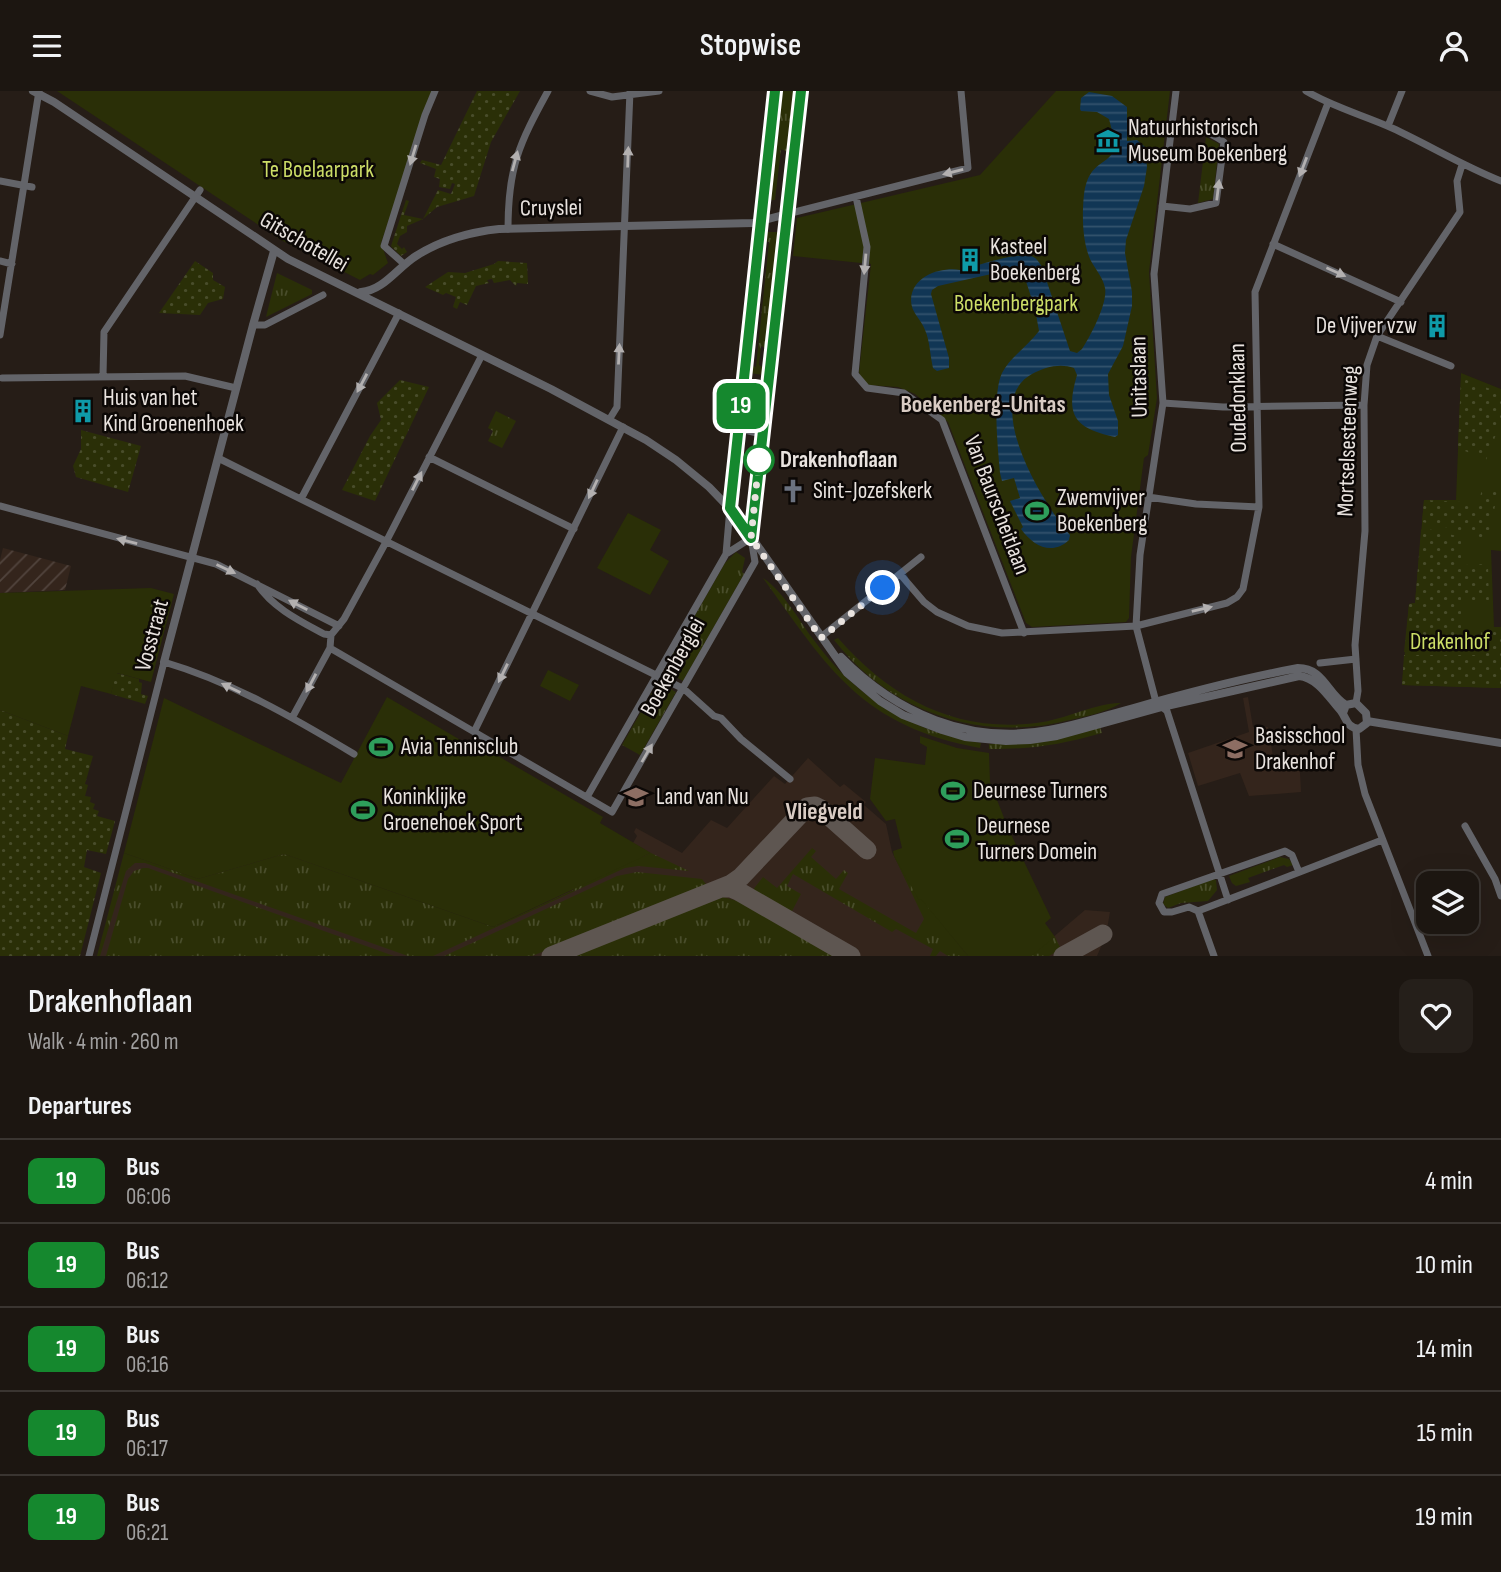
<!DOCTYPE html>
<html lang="en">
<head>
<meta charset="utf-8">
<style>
  body { margin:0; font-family:"Sofia Sans Condensed",sans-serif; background:#251f1a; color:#f1f3f6; height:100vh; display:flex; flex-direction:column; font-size:26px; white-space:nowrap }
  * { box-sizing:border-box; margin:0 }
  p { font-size:23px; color:#a09f9f }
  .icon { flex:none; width:38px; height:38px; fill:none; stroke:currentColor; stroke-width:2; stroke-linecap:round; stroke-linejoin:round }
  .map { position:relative; height:865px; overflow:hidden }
  .details { display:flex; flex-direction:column; background:#1c1611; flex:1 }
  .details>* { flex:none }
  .badge { padding:0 14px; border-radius:10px; font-size:24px; line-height:46px }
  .tools { position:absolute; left:1416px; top:780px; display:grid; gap:14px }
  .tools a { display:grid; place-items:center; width:63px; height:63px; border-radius:14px; background:#1c1611; box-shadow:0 7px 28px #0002,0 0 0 2px #3a3531; font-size:35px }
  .you { position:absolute; width:35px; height:35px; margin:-18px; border:5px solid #fff; border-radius:50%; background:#1a73e8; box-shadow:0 0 0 10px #1a73e833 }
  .map>.badge { position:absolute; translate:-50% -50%; box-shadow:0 0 0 4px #fff }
  h2 { padding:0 28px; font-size:26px; line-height:63px }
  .round { display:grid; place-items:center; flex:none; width:74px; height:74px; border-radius:14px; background:#251f1a }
  .headline { display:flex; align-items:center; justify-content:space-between; height:119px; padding:0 28px }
  h1 { font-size:33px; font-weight:600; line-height:52px }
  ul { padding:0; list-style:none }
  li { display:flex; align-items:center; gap:21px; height:84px; padding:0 28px; border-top:2px solid #3a3531 }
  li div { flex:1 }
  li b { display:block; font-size:26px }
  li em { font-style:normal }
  li .badge { min-width:77px; font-weight:700; text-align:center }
  header { display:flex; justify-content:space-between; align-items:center; height:91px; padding:0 28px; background:#1c1611; font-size:32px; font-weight:600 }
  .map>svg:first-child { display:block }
</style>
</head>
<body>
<header><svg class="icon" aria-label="menu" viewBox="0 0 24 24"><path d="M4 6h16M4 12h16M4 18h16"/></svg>Stopwise<svg class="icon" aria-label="person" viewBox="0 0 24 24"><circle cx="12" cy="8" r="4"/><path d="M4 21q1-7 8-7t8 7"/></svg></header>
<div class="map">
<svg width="1501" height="865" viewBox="0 0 1501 865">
  <defs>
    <pattern id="industrial-furrows" width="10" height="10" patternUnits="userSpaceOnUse" patternTransform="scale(1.75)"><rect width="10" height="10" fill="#34251c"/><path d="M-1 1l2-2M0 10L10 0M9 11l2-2" fill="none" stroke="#51443d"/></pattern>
    <pattern id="grass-tufts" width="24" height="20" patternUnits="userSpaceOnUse" patternTransform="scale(1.75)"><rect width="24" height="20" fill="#2a2f07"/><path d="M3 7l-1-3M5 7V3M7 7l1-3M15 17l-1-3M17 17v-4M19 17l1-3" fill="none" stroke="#494d2b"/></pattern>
    <pattern id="garden-dots" width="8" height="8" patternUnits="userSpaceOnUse" patternTransform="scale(1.75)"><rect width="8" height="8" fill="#2a2f07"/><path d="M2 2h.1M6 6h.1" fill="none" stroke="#494d2b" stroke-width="1.8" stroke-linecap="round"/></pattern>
    <pattern id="water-rules" width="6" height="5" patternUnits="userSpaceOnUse" patternTransform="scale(1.75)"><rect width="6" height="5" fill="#113655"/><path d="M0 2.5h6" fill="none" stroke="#34536d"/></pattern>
  </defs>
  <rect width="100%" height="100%" fill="#261d17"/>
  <path fill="#34251c" d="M1248 606 1253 636H1268L1273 665 1299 663 1301 701 1249 705 1240 682 1198 695 1188 662 1249 641 1243 607Z
    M808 667 840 696 844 693 866 711 864 714 886 733 892 761 912 801 968 865H99L129 764 198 788 284 763 493 837 650 762 633 752 637 745 634 741 636 737 682 762 711 729 727 737 774 685 785 693Z
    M1085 819 1110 821 1106 844 1097 865H1031Z"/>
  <path fill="url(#industrial-furrows)" d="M3 457 71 475 65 499 0 502V469Z"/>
  <path fill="url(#grass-tufts)" d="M777 0H794L788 61 781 58 775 109H767Z
    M1206 46 1219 53 1213 108 1198 112Z
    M764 141H780L767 258 761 255 759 274 765 278 764 284 749 282 750 274 756 276 769 151 763 150Z
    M277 182 312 199V203L266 226Z
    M496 320 516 330 502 357 488 350 493 340 488 337Z
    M736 461 745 467 742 481 744 483 683 590 664 579 725 472Z
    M763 487C783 500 798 528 813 548 855 606 911 641 981 652L980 657C862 635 829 579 763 487Z
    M838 547C892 609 959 644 1043 631 1067 627 1100 611 1121 612 1106 621 1088 625 1070 629 982 652 891 622 834 549Z
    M658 591 676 601 640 664 622 654Z
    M1100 636 1102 642C1059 654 1034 658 989 658V653C1034 654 1058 649 1100 636Z
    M952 752 1050 849 1055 846 1061 858 1049 865H1021L921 807 968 865H948L940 860 936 865H930L933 858 896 838 892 841 793 783 787 795 801 803 791 822 752 800 763 786 777 797 812 757 816 760 811 766 836 788 844 779 848 782 839 798 916 842 924 828 894 765Z
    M636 761 643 766 651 762 689 780 638 775 625 777 433 865H408L145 772H135L126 780 100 865H97L124 762 198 788 284 763 493 836 574 799 573 795Z
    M1280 766 1289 768 1293 774 1287 776 1284 774 1248 787 1250 791 1236 795 1232 792 1229 785Z
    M143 777H148L394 865H106L128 788 134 780Z
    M637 781 702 788 706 793 702 798 532 865H444L617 785Z
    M1213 788 1216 789 1217 799 1208 810 1181 812 1168 817 1163 813 1165 806Z
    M723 806 741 811 838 865H571Z"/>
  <path fill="#2a2f07" d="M57 0H432L381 152 388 172 373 184 370 183 360 189 281 149Z
    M1056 0H1170L1149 181 1157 307 1148 364 1144 367 1131 466 1129 527 1126 531 1032 536 1026 532 948 331 915 303 898 296 868 294 861 287 859 281 871 173 793 165 797 127 980 84Z
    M1461 282 1501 298V460L1491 459 1494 536H1501V597L1402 594 1409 513 1415 512 1424 409H1456Z
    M628 422 661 439 650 459 669 470 650 504 597 477Z
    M151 497 174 503 151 591 117 582 111 603 81 595 68 645 0 619V502Z
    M548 579 579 594 570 610 540 595Z
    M387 606 469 654 472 650 603 726 600 732 651 762 493 836 284 763 198 788 124 762 164 607 341 692Z
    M920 645 957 657 989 662 990 691 1008 737 1051 827 1045 832 1055 846 1031 865H968L921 808 919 809 894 765 893 760 902 757 895 728 886 730 870 708 875 667 925 674 927 656 920 652Z"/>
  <path fill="url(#garden-dots)" d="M477 0H520L491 51 474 105 437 116 423 128 407 135V141L400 145 397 153 402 158 404 156 407 161 401 165 391 155 406 109 409 110 404 124 423 128 438 99 451 103 455 93 452 92 450 98 439 96 440 88 434 86 436 78 420 72 422 69 441 74Z
    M195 170 213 182V189L225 196 223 208 208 212 200 224 159 222Z
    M498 170 527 172 528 193 517 192 516 195 510 189 494 192 492 188 487 189 489 192 476 195 467 214 460 211 457 218 453 216 456 206 446 202 443 204 425 196 448 181 465 182 494 173Z
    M1461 287 1501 302V331L1486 369 1458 357Z
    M400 289 429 296 375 410 342 399 370 345 381 329 377 312Z
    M81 339 141 355 128 401 76 386 73 375 81 358Z
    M1482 397 1498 400 1488 450 1472 446V442L1422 431 1424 409 1479 412Z
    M1424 437 1461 446V560L1404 561 1409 513 1415 512 1421 439Z
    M1488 473 1489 513H1464L1465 474Z
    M151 513 169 517 159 557 143 553 153 525 149 523Z
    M1481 539H1501V597L1402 594 1404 564H1480Z
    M116 582 139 588V591L142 592 141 603 148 605 145 613 111 603Z
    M0 619 68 645 65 658 93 665 85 693 88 694 85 705 91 706 90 711 95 713 93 718 99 720 97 725 115 730 106 763 87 759 84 776 101 782 80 865H0Z"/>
  <path fill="url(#water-rules)" d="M1089 1 1112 5 1127 16V50L1137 49 1145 56 1147 76 1144 95 1126 149 1125 162 1132 201V215L1123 255 1108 283 1109 304 1118 330V344L1115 346C1074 337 1065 324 1077 284L1074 277C1060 272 1045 276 1032 283 980 311 1044 414 1070 444L1069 449C1052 465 1033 455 1021 438L1023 436 1010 410 1020 407 1014 387 1002 390 1000 382C998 358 992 303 1002 282 1010 266 1028 255 1039 240L1035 218 1022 178 1018 177 938 195 932 199 931 203 949 267V277L937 280 933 277C930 265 930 250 925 239 921 228 911 222 911 209 912 183 944 176 960 179 975 176 1023 158 1035 167 1036 167 1041 174 1042 176L1070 260 1077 262 1082 258C1090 246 1108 212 1105 197 1103 186 1095 178 1090 168 1082 149 1082 123 1084 103 1089 68 1109 76 1116 55L1109 28 1097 21 1081 20 1080 18 1081 7Z"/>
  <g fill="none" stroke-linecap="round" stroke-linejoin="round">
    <path stroke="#5e5651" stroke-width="19" d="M721 797H731L738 800 851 865
      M551 865 731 793 741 786 807 716 815 715 821 718 867 759
      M1063 865 1103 843"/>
    <path stroke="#636469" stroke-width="7" d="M590 0 612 6 659 0
      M1306 0C1333 16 1363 24 1392 37 1429 54 1463 75 1501 90
      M1388 35 1402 0
      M0 90 32 96
      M856 106 867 156 855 283 867 297 904 302 942 329 1024 542
      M1162 115 1190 118 1216 112 1224 51C1207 39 1192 36 1172 33
      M787 123 968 77 961 0
      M508 138C508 76 519 53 548 0
      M1273 153 1401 211
      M0 170 12 173
      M404 173 384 155 425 24 435 0
      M253 234H265L323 204
      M0 244 39 0
      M1377 245 1451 275
      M103 285 104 241 200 99
      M2 287 185 285 236 297
      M1163 312 1223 316 1364 314
      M609 329 617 316 630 0
      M429 366 574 438
      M218 367 684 598 714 625 721 627 741 648 790 688
      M1148 406 1196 413 1259 416
      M301 408 399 222
      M0 415 216 473 339 535
      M900 483 924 511 937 521 968 535 1002 542 1136 535 1227 512 1237 506 1243 498 1259 416 1255 201 1328 12
      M257 493C273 517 300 530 324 543L331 544
      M821 546 921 466
      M330 557 612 721 755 471 751 447 726 463
      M1320 572 1356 568
      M1156 611 1136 535 1140 464 1163 312 1154 183 1176 0
      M1356 612 1358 600 1355 554 1365 440 1364 314 1367 274 1377 245 1460 121 1457 90 1462 74
      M1162 616 1167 620 1228 809
      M292 627 330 557 331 544 344 528 386 451 482 264
      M1356 638 1358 674 1365 703 1428 865
      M474 641 623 336
      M587 706 726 463 730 417
      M1465 735 1495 788 1501 805
      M1299 781 1292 764 1285 760 1162 803 1159 812 1164 821H1172L1189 816 1198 820C1259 797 1321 773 1382 749
      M1198 820 1214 865
      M89 865 164 571C232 591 294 627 354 663"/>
    <path stroke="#636469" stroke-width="8" d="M33 0 54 11 288 168 551 298 646 349 676 369 709 396 736 424 847 582 880 610 903 624 942 639 965 646 1006 650 1030 649 1057 645 1162 616 1299 585C1318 587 1329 607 1341 620 1347 628 1346 636 1359 638L1367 632 1366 622 1356 612 1346 614 1343 622
      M361 201C383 200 398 176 416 165 441 149 470 141 499 138L753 132 787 123
      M739 337 763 343
      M730 417 775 0
      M751 447 801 0
      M841 566C896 622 969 654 1049 639 1078 634 1107 624 1137 616 1190 601 1244 587 1298 577 1324 577 1327 603 1346 614
      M164 571 253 234 274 160
      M1367 630 1501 652"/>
  </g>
  <defs><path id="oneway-solid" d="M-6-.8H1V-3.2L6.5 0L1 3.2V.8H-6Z" transform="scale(1.75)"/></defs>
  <g fill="#b3b0b0">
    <use href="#oneway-solid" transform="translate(413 64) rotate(107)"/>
    <use href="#oneway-solid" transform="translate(628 66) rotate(-88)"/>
    <use href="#oneway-solid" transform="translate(515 70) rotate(-75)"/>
    <use href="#oneway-solid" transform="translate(1303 76) rotate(111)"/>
    <use href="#oneway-solid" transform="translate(953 81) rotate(166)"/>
    <use href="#oneway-solid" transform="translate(1218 99) rotate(-83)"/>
    <use href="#oneway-solid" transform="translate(865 173) rotate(95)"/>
    <use href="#oneway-solid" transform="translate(1336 181) rotate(24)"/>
    <use href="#oneway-solid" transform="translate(619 263) rotate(-87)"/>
    <use href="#oneway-solid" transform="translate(362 292) rotate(118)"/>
    <use href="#oneway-solid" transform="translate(417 390) rotate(-63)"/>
    <use href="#oneway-solid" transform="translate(593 398) rotate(115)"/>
    <use href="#oneway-solid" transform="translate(127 450) rotate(-166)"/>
    <use href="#oneway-solid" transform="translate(226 478) rotate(25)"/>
    <use href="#oneway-solid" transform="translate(298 514) rotate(-153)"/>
    <use href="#oneway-solid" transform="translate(1202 518) rotate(-13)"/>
    <use href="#oneway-solid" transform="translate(503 582) rotate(116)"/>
    <use href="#oneway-solid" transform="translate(311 592) rotate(118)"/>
    <use href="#oneway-solid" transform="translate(231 597) rotate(-154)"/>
    <use href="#oneway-solid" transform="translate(647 662) rotate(-60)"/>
  </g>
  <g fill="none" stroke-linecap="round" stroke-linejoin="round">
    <g stroke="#fff" stroke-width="16">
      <path id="line" d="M775 0 730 417 751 447 801 0"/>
    </g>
    <use href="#line" stroke="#15882e" stroke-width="10"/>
    <path stroke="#e9e3df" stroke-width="7" stroke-dasharray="0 12.6" d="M759 369 751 447 821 547 883 497"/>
  </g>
  <defs>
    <g id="museum-bare" transform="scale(1.89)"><path d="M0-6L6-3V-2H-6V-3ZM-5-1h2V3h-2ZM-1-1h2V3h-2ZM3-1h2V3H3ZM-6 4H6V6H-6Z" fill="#0f9aa8" stroke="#0c0806" stroke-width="2.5" paint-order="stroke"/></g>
    <g id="building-bare" transform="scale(1.89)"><path d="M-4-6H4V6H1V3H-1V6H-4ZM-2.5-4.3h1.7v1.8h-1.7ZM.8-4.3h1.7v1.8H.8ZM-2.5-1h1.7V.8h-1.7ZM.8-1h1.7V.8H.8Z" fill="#0f9aa8" stroke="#0c0806" stroke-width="2.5" paint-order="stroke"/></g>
    <g id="church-bare" transform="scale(1.89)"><path d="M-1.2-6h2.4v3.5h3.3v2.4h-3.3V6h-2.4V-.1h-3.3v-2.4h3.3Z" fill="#6b7280" stroke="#0c0806" stroke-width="2.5" paint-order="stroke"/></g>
    <g id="stadium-bare" transform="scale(1.89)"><path d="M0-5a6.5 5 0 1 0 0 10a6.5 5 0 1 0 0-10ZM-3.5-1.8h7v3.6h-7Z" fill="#2e9e5b" stroke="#0c0806" stroke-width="2.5" paint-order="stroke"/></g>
    <g id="school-bare" transform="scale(1.89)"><path d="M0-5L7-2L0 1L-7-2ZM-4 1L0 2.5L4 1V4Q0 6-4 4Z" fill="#8d6e63" stroke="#0c0806" stroke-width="2.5" paint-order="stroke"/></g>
  </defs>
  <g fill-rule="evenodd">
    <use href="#museum-bare" x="1108" y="50"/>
    <use href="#building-bare" x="970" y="169"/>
    <use href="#building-bare" x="1437" y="235"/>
    <use href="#building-bare" x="83" y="320"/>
    <use href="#church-bare" x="793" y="400"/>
    <use href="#stadium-bare" x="1037" y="420"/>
    <use href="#stadium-bare" x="381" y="656"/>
    <use href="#school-bare" x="1235" y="658"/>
    <use href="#stadium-bare" x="953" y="700"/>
    <use href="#school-bare" x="636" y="706"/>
    <use href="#stadium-bare" x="363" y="719"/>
    <use href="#stadium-bare" x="957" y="748"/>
  </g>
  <circle fill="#fff" stroke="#15882e" stroke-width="3.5" cx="759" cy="369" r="14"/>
  <g text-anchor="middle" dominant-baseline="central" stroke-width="5" stroke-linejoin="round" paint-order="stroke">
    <g font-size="23" fill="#e9e3df" stroke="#0c0806" text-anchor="start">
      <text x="1128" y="37">Natuurhistorisch<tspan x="1128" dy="26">Museum Boekenberg</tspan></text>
      <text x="990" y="156">Kasteel<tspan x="990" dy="26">Boekenberg</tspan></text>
      <text x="1417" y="235" text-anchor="end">De Vijver vzw</text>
      <text x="103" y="307">Huis van het<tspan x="103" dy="26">Kind Groenenhoek</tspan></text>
      <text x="813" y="400">Sint-Jozefskerk</text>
      <text x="1057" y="407">Zwemvijver<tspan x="1057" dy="26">Boekenberg</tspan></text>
      <text x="1255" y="645">Basisschool<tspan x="1255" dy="26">Drakenhof</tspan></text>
      <text x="401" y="656">Avia Tennisclub</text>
      <text x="973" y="700">Deurnese Turners</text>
      <text x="383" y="706">Koninklijke<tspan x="383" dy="26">Groenehoek Sport</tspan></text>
      <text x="656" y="706">Land van Nu</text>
      <text x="977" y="735">Deurnese<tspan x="977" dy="26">Turners Domein</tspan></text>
    </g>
    <g font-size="23" fill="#ccdd67" stroke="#0c0806">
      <text x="318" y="79">Te Boelaarpark</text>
      <text x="1016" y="213">Boekenbergpark</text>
      <text x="1450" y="551">Drakenhof</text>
    </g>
    <g font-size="23" fill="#e9e3df" stroke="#0c0806">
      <text transform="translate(551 117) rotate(-1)">Cruyslei</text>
      <text transform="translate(304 151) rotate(30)">Gitschotellei</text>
      <text transform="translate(1139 286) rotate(-91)">Unitaslaan</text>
      <text transform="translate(1238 307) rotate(-91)">Oudedonklaan</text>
      <text transform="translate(1348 350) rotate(-88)">Mortselsesteenweg</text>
      <text transform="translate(997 414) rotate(69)">Van Baurscheitlaan</text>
      <text transform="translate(152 544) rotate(-75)">Vosstraat</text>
      <text transform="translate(673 576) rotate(-61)">Boekenberglei</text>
    </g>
    <g font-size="23" font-weight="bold" fill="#e9e3df" stroke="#0c0806" text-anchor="start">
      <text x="780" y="369">Drakenhoflaan</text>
    </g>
    <g font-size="24" font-weight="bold" fill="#d9ccc4" stroke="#0c0806">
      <text x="983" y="313">Boekenberg-Unitas</text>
      <text x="824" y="720">Vliegveld</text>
    </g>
  </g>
</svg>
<div class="tools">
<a><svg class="icon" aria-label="layers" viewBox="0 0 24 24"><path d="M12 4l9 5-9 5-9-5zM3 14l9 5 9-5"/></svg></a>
</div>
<div class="you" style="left:883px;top:497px"></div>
<b class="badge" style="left:741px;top:315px;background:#15882e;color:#fff">19</b>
</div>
<section class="details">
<div class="headline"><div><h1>Drakenhoflaan</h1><p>Walk · 4 min · 260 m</p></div><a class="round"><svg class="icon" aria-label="heart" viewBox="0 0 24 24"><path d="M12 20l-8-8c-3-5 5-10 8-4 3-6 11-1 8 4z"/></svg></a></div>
<h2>Departures</h2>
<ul>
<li><span class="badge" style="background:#15882e;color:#fff">19</span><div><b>Bus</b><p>06:06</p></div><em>4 min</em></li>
<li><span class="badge" style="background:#15882e;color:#fff">19</span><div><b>Bus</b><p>06:12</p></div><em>10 min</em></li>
<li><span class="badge" style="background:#15882e;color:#fff">19</span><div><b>Bus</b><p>06:16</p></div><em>14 min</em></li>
<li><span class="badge" style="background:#15882e;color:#fff">19</span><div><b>Bus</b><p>06:17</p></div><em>15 min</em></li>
<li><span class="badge" style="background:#15882e;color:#fff">19</span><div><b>Bus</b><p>06:21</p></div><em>19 min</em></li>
</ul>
</section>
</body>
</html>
